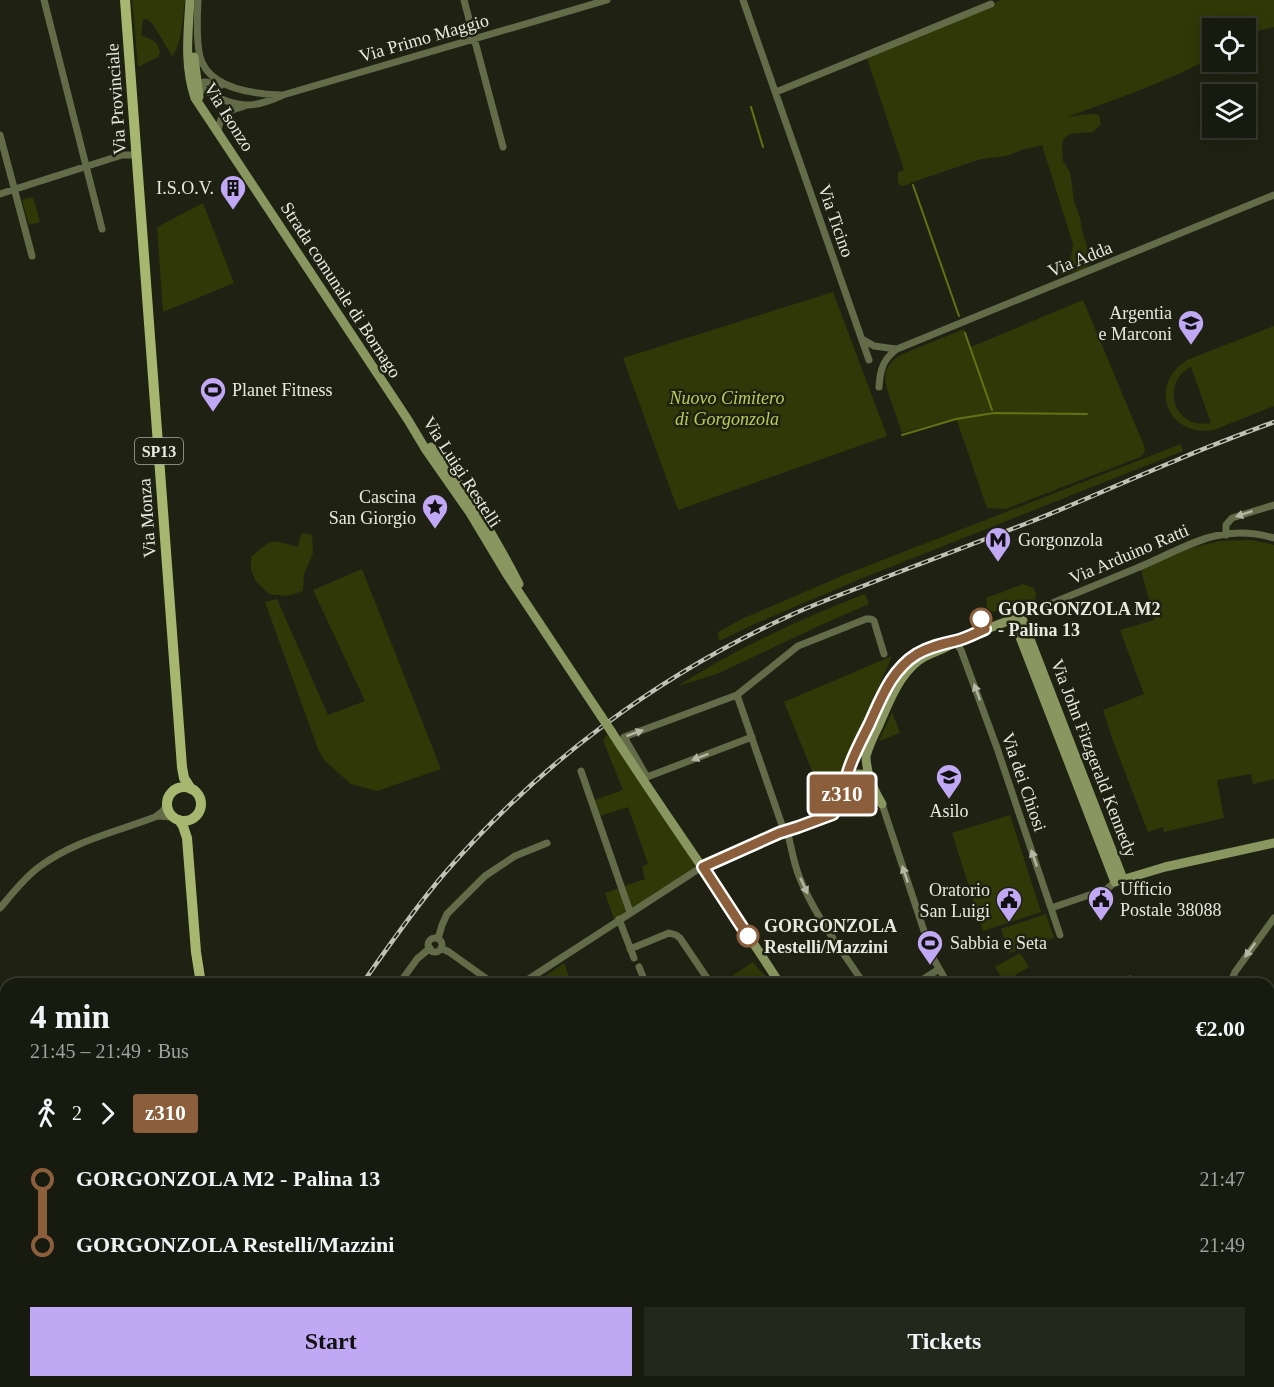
<!DOCTYPE html>
<html lang="en">
<head>
<meta charset="utf-8">
<style>
  body { margin:0; font-family:Georgia,serif; background:#24271c; color:#f1f3f6; height:100vh; display:flex; flex-direction:column; font-size:22px; white-space:nowrap }
  * { box-sizing:border-box; margin:0 }
  p { font-size:20px; color:#9ea19e }
  .icon { flex:none; width:33px; height:33px; fill:none; stroke:currentColor; stroke-width:2; stroke-linecap:round; stroke-linejoin:round }
  .map { position:relative; flex:1; overflow:hidden }
  .panel { position:absolute; left:0px; top:978px; width:1275px; height:410px; display:flex; flex-direction:column; background:#171a0e; border-radius:18px 18px 0 0; box-shadow:0 3px 15px #0003,0 0 0 2px #36382e }
  .panel>* { flex:none }
  .badge { padding:0 12px; border-radius:4px; font-size:21px; line-height:39px }
  .tools { position:absolute; left:1202px; top:18px; display:grid; gap:12px }
  .tools a { display:grid; place-items:center; width:54px; height:54px; border-radius:0px; background:#171a0e; box-shadow:0 3px 15px #0003,0 0 0 2px #36382e; font-size:30px }
  .map>.badge { position:absolute; translate:-50% -50%; box-shadow:0 0 0 3px #fff }
  .legs { display:flex; align-items:center; gap:9px; height:66px; padding:0 30px; font-size:20px }
  .legs p { margin-inline-start:auto }
  .head { display:flex; align-items:center; justify-content:space-between; height:102px; padding:0 30px }
  h1 { font-size:33px; font-weight:600; line-height:45px }
  .primary-button { display:flex; gap:12px; margin-top:auto; padding:12px 30px }
  .primary-button a { flex:1; height:69px; border-radius:0px; background:#c0a8f4; color:#111; font-size:24px; font-weight:600; line-height:69px; text-align:center }
  .primary-button a+a { background:#24271c; color:#f1f3f6 }
  ul { padding:0 30px; list-style:none }
  li { display:flex; align-items:center; gap:21px; height:66px; font-size:22px }
  li i { display:grid; place-items:center; width:9px; height:100%; margin:0 8px; background:currentColor }
  li i::after { content:''; width:15px; height:15px; margin:-8px; border:4px solid; border-radius:50%; background:#171a0e }
  li p { margin-inline-start:auto }
  li:first-child i { background:linear-gradient(#0000 50%,currentColor 0) }
  li:last-child i { background:linear-gradient(currentColor 50%,#0000 0) }
  .map>svg:first-child { display:block }
</style>
</head>
<body>
<div class="map">
<svg width="1274" height="1387" viewBox="0 0 1274 1387">
  <rect width="100%" height="100%" fill="#1f2212"/>
  <path fill="#303808" fill-rule="evenodd" d="M132 0H185C183 14 182 46 172 56L152 23 147 19H143L141 35C150 40 157 39 160 52L158 57 138 67Z
    M1001 0H1274V27L1255 32 1245 38V28H1212V57C1167 82 1116 99 1067 117 1075 116 1092 113 1099 115L1101 124 1093 132 1070 134 1063 139 1062 147 1063 161 1070 172 1074 201 1080 218 1082 230 1092 263 1083 270 1063 274 1056 273 1054 267 1060 263 1070 259 1072 252 1073 244 1042 145 1022 150 1006 156 981 159 913 182 907 185 900 186 898 181V172L904 170 867 58Z
    M33 197 40 222 29 225 22 200Z
    M203 203 234 283 163 312 157 227Z
    M833 292 887 436 678 510 623 358Z
    M1083 300 1145 448 1144 454 1140 457 1006 509 987 508 956 418 902 433C898 422 895 411 891 401 884 381 880 369 900 355L964 329 971 347Z
    M1274 326V406L1214 430C1167 438 1147 385 1187 360ZM1190 367H1191L1211 423C1175 430 1159 386 1190 367Z
    M1181 444 1183 451 860 579 759 622 719 641 718 632 742 619 844 575Z
    M302 533 312 535 313 553 304 574 303 591 287 596 269 594 256 581 251 570V557C273 538 269 539 297 547Z
    M1252 540 1274 545V779L1253 784 1251 774 1217 780 1224 818 1164 832 1163 827 1148 832 1112 738 1103 710 1144 694 1120 630 1154 620 1141 569 1186 549 1220 541Z
    M362 569 441 769 377 791 351 784 324 760 318 749 265 602 277 599 328 715 365 701 313 590Z
    M1023 584 1033 588 1036 593 1035 600 993 612 987 608 986 598Z
    M865 594 869 604 823 624 717 674 678 686C737 648 800 619 865 594Z
    M892 656 827 808 784 702Z
    M892 712 900 733 879 741Z
    M608 734 702 868 615 922 605 893 645 879 642 866 648 864 628 807 597 817 592 801 623 790 603 740Z
    M1010 815 1041 912 983 931 952 833Z
    M1046 914 1054 938 1009 953 1001 929Z
    M1020 953 1029 967 1004 982 995 967Z
    M753 962C759 971 767 975 773 984H726L724 981Z
    M564 963 572 984H558L557 977 539 983 538 981Z
    M1274 1351V1387H1239L1236 1382H1269V1355Z
    M35 1382H91L93 1387H37Z
    M815 1382H954L956 1387H807Z"/>
  <g fill="none" stroke-linecap="round" stroke-linejoin="round">
    <path stroke="#647213" stroke-width="2" d="M751 107 763 147
      M913 185 959 316
      M965 333 992 410
      M902 435 956 419 994 413 1087 414
      M1268 1382 1271 1387"/>
    <path stroke="#646b49" stroke-width="7" d="M44 0 102 229
      M198 0C197 18 196 39 200 57 209 89 253 94 281 95
      M464 0 503 147
      M743 0 869 360
      M197 84C210 95 228 104 245 105 258 106 272 100 283 95L607 0
      M197 84 205 82 221 85
      M776 92 991 4
      M218 132C220 112 227 111 245 106
      M0 135 32 256
      M0 194 122 155H137
      M862 339 874 346 896 349
      M879 387C880 370 883 359 897 349L1274 195
      M1226 535V525L1232 518 1274 505
      M1021 616C1060 600 1099 584 1137 568 1186 548 1217 522 1274 538
      M955 641 961 650 997 748 1060 935
      M737 695 784 831
      M752 737 647 777 624 737 737 695 798 646 866 619H871L874 621 884 654
      M581 771 630 912
      M882 804 933 958 948 984
      M157 816 173 817
      M787 830C791 845 793 861 799 876 814 915 841 949 864 984
      M0 908C12 894 24 878 39 867 73 841 116 832 155 817L163 811 167 804
      M1051 908 1107 889 1115 882
      M619 919 634 958
      M428 945a7 7 0 1 1 14 0a7 7 0 1 1-14 0Z
      M438 939 442 925 447 914 485 876 515 856 547 843
      M441 948 449 952 494 984
      M630 949 669 933 676 935 680 938 711 984
      M639 967 646 984
      M1130 979 1132 984
      M399 984 417 959 430 948
      M521 984 697 870 703 867
      M916 984 939 969
      M1230 984 1235 972 1274 918
      M1269 1139 1274 1158
      M189 1382V1387
      M579 1382 583 1387
      M669 1382 673 1387
      M959 1382 961 1387
      M1093 1382 1097 1387
      M290 1387 301 1382
      M735 1387 743 1382
      M981 1387 985 1382
      M1145 1387V1386
      M1184 1387 1192 1382"/>
    <path stroke="#8a965f" stroke-width="9" d="M190 0C188 33 184 66 195 98L408 420 426 450 470 513 506 573 601 716
      M194 57 199 97
      M431 447C466 489 494 535 519 584
      M1013 619 1115 882 1165 867 1274 843
      M611 731C666 817 725 898 780 984
      M845 788a14 14 0 1 1 28 0a14 14 0 1 1-28 0Z
      M882 804C873 789 866 773 866 756 869 745 874 735 879 725 889 702 898 677 918 661 929 652 945 651 955 641L1021 616 1123 879
      M703 867 779 833 798 827 833 814 843 791 854 757 888 684 903 665 919 653
      M1269 1135 1274 1132
      M795 1387 802 1382"/>
    <path stroke="#a8b76f" stroke-width="10" d="M125 0 182 767 184 778 191 789
      M167 804a17 17 0 1 1 34 0a17 17 0 1 1-34 0Z
      M179 820 183 826 187 838 196 952 201 984
      M400 1382 403 1387"/>
    <g stroke="#c0c2b7" stroke-width="4.5">
      <path id="rail" d="M362 984C388 947 414 909 444 874 539 764 657 676 789 616 821 601 854 590 886 577 932 559 979 542 1025 524 1076 504 1126 481 1177 460 1209 446 1242 434 1274 422
        M0 1322 6 1319"/>
    </g>
    <use href="#rail" stroke="#1f2212" stroke-width="2" stroke-dasharray="7" stroke-linecap="butt"/>
    <path stroke="#8a965f" stroke-width="9" d="M601 716 611 731"/>
  </g>
  <defs><path id="oneway-solid" d="M-6-.8H1V-3.2L6.5 0L1 3.2V.8H-6Z" transform="scale(1.5)"/></defs>
  <g fill="#b3b7a3">
    <use href="#oneway-solid" transform="translate(1244 514) rotate(162)"/>
    <use href="#oneway-solid" transform="translate(977 692) rotate(-110)"/>
    <use href="#oneway-solid" transform="translate(635 733) rotate(-20)"/>
    <use href="#oneway-solid" transform="translate(700 757) rotate(159)"/>
    <use href="#oneway-solid" transform="translate(1034 858) rotate(-109)"/>
    <use href="#oneway-solid" transform="translate(905 874) rotate(-109)"/>
    <use href="#oneway-solid" transform="translate(804 886) rotate(65)"/>
    <use href="#oneway-solid" transform="translate(1250 950) rotate(126)"/>
  </g>
  <g fill="none" stroke-linecap="round" stroke-linejoin="round">
    <g stroke="#fff" stroke-width="14">
      <path id="line-1" d="M748 936 703 867 779 833 798 827 833 814C842 797 844 783 850 766 855 752 862 739 869 725 881 699 891 670 917 654 929 647 942 644 955 641 965 639 976 633 985 629L981 619"/>
    </g>
    <use href="#line-1" stroke="#8b5e3c" stroke-width="9"/>
  </g>
  <defs>
    <g id="building-pin" transform="scale(1.35)"><path d="M0 17L-7.5 6A9.5 9.5 0 1 1 7.5 6Z" fill="#c0a8f4" stroke="#1f2212"/><path d="M-4-6H4V6H1V3H-1V6H-4ZM-2.5-4.3h1.7v1.8h-1.7ZM.8-4.3h1.7v1.8H.8ZM-2.5-1h1.7V.8h-1.7ZM.8-1h1.7V.8H.8Z" fill="#111"/></g>
    <g id="school-pin" transform="scale(1.35)"><path d="M0 17L-7.5 6A9.5 9.5 0 1 1 7.5 6Z" fill="#c0a8f4" stroke="#1f2212"/><path d="M0-5L7-2L0 1L-7-2ZM-4 1L0 2.5L4 1V4Q0 6-4 4Z" fill="#111"/></g>
    <g id="stadium-pin" transform="scale(1.35)"><path d="M0 17L-7.5 6A9.5 9.5 0 1 1 7.5 6Z" fill="#c0a8f4" stroke="#1f2212"/><path d="M0-5a6.5 5 0 1 0 0 10a6.5 5 0 1 0 0-10ZM-3.5-1.8h7v3.6h-7Z" fill="#111"/></g>
    <g id="sight-pin" transform="scale(1.35)"><path d="M0 17L-7.5 6A9.5 9.5 0 1 1 7.5 6Z" fill="#c0a8f4" stroke="#1f2212"/><path d="M0-6L1.8-2.2L6-1.7L2.9 1.2L3.7 5.4L0 3.3L-3.7 5.4L-2.9 1.2L-6-1.7L-1.8-2.2Z" fill="#111"/></g>
    <g id="metro-pin" transform="scale(1.35)"><path d="M0 17L-7.5 6A9.5 9.5 0 1 1 7.5 6Z" fill="#c0a8f4" stroke="#1f2212"/><path d="M-5.5 5V-5H-3L0 0L3-5H5.5V5H3V-.5L0 4L-3-.5V5Z" fill="#111"/></g>
    <g id="civic-pin" transform="scale(1.35)"><path d="M0 17L-7.5 6A9.5 9.5 0 1 1 7.5 6Z" fill="#c0a8f4" stroke="#1f2212"/><path d="M-.6-6.5H3V-4.5H.6V-3L4-1V1h2V6H-6V1h2V-1L-.6-3ZM-1.2 2.5V6h2.4V2.5Z" fill="#111"/></g>
  </defs>
  <g fill-rule="evenodd">
    <use href="#building-pin" x="233" y="188"/>
    <use href="#school-pin" x="1191" y="323"/>
    <use href="#stadium-pin" x="213" y="390"/>
    <use href="#sight-pin" x="435" y="507"/>
    <use href="#metro-pin" x="998" y="540"/>
    <use href="#school-pin" x="949" y="777"/>
    <use href="#civic-pin" x="1101" y="899"/>
    <use href="#civic-pin" x="1009" y="900"/>
    <use href="#stadium-pin" x="930" y="943"/>
  </g>
  <g fill="#fff" stroke="#8b5e3c" stroke-width="3">
    <circle cx="981" cy="619" r="10"/>
    <circle cx="748" cy="936" r="10"/>
  </g>
  <g text-anchor="middle" dominant-baseline="central" stroke-width="5" stroke-linejoin="round" paint-order="stroke">
    <rect fill="#1f2212" stroke="#abada2" stroke-width="1.5" x="135" y="438" width="48" height="26" rx="4.5"/>
    <g font-size="16" font-weight="bold" fill="#e7e9df">
      <text x="159" y="451">SP13</text>
    </g>
    <g font-size="18" fill="#e7e9df" stroke="#1f2212">
      <text transform="translate(424 38) rotate(-16)">Via Primo Maggio</text>
      <text transform="translate(116 99) rotate(-94)">Via Provinciale</text>
      <text transform="translate(229 117) rotate(58)">Via Isonzo</text>
      <text transform="translate(836 221) rotate(71)">Via Ticino</text>
      <text transform="translate(1080 259) rotate(-22)">Via Adda</text>
      <text transform="translate(341 290) rotate(57)">Strada comunale di Bornago</text>
      <text transform="translate(462 472) rotate(57)">Via Luigi Restelli</text>
      <text transform="translate(147 518) rotate(-94)">Via Monza</text>
      <text transform="translate(1129 554) rotate(-23)">Via Arduino Ratti</text>
      <text transform="translate(1094 758) rotate(69)">Via John Fitzgerald Kennedy</text>
      <text transform="translate(1024 782) rotate(71)">Via dei Chiosi</text>
    </g>
    <g font-size="18" fill="#e7e9df" stroke="#1f2212" text-anchor="end">
      <text x="214" y="188">I.S.O.V.</text>
      <text x="1172" y="313">Argentia<tspan x="1172" dy="21">e Marconi</tspan></text>
      <text x="232" y="390" text-anchor="start">Planet Fitness</text>
      <text x="416" y="497">Cascina<tspan x="416" dy="21">San Giorgio</tspan></text>
      <text x="1018" y="540" text-anchor="start">Gorgonzola</text>
      <text x="949" y="811" text-anchor="middle">Asilo</text>
      <text x="1120" y="889" text-anchor="start">Ufficio<tspan x="1120" dy="21">Postale 38088</tspan></text>
      <text x="990" y="890">Oratorio<tspan x="990" dy="21">San Luigi</tspan></text>
      <text x="950" y="943" text-anchor="start">Sabbia e Seta</text>
    </g>
    <g font-size="18" font-style="italic" fill="#b8cd58" stroke="#1f2212">
      <text x="727" y="398">Nuovo Cimitero<tspan x="727" dy="21">di Gorgonzola</tspan></text>
    </g>
    <g font-size="18" font-weight="bold" fill="#e7e9df" stroke="#1f2212" text-anchor="start">
      <text x="998" y="609">GORGONZOLA M2<tspan x="998" dy="21">- Palina 13</tspan></text>
      <text x="764" y="926">GORGONZOLA<tspan x="764" dy="21">Restelli/Mazzini</tspan></text>
    </g>
  </g>
</svg>
<div class="tools">
<a><svg class="icon" aria-label="locate" viewBox="0 0 24 24"><circle cx="12" cy="12" r="6"/><path d="M12 2v4M12 18v4M2 12h4M18 12h4"/></svg></a>
<a><svg class="icon" aria-label="layers" viewBox="0 0 24 24"><path d="M12 4l9 5-9 5-9-5zM3 14l9 5 9-5"/></svg></a>
</div>
<b class="badge" style="left:842px;top:794px;background:#8b5e3c;color:#fff">z310</b>
<section class="panel">
<div class="head"><div><h1>4 min</h1><p>21:45 – 21:49 · Bus</p></div><b>€2.00</b></div>
<div class="legs"><svg class="icon" aria-label="walk" viewBox="0 0 24 24"><circle cx="13" cy="4" r="2"/><path d="M13 8l-2 6 4 7M11 14l-3 7M7 12l3-4h3l4 4"/></svg>2<svg class="icon" aria-label="forward" viewBox="0 0 24 24"><path d="M9 5l7 7-7 7"/></svg><b class="badge" style="background:#8b5e3c;color:#fff">z310</b></div>
<ul>
<li><i style="color:#8b5e3c"></i><b>GORGONZOLA M2 - Palina 13</b><p>21:47</p></li>
<li><i style="color:#8b5e3c"></i><b>GORGONZOLA Restelli/Mazzini</b><p>21:49</p></li>
</ul>
<div class="primary-button"><a>Start</a><a>Tickets</a></div>
</section>
</div>
</body>
</html>
